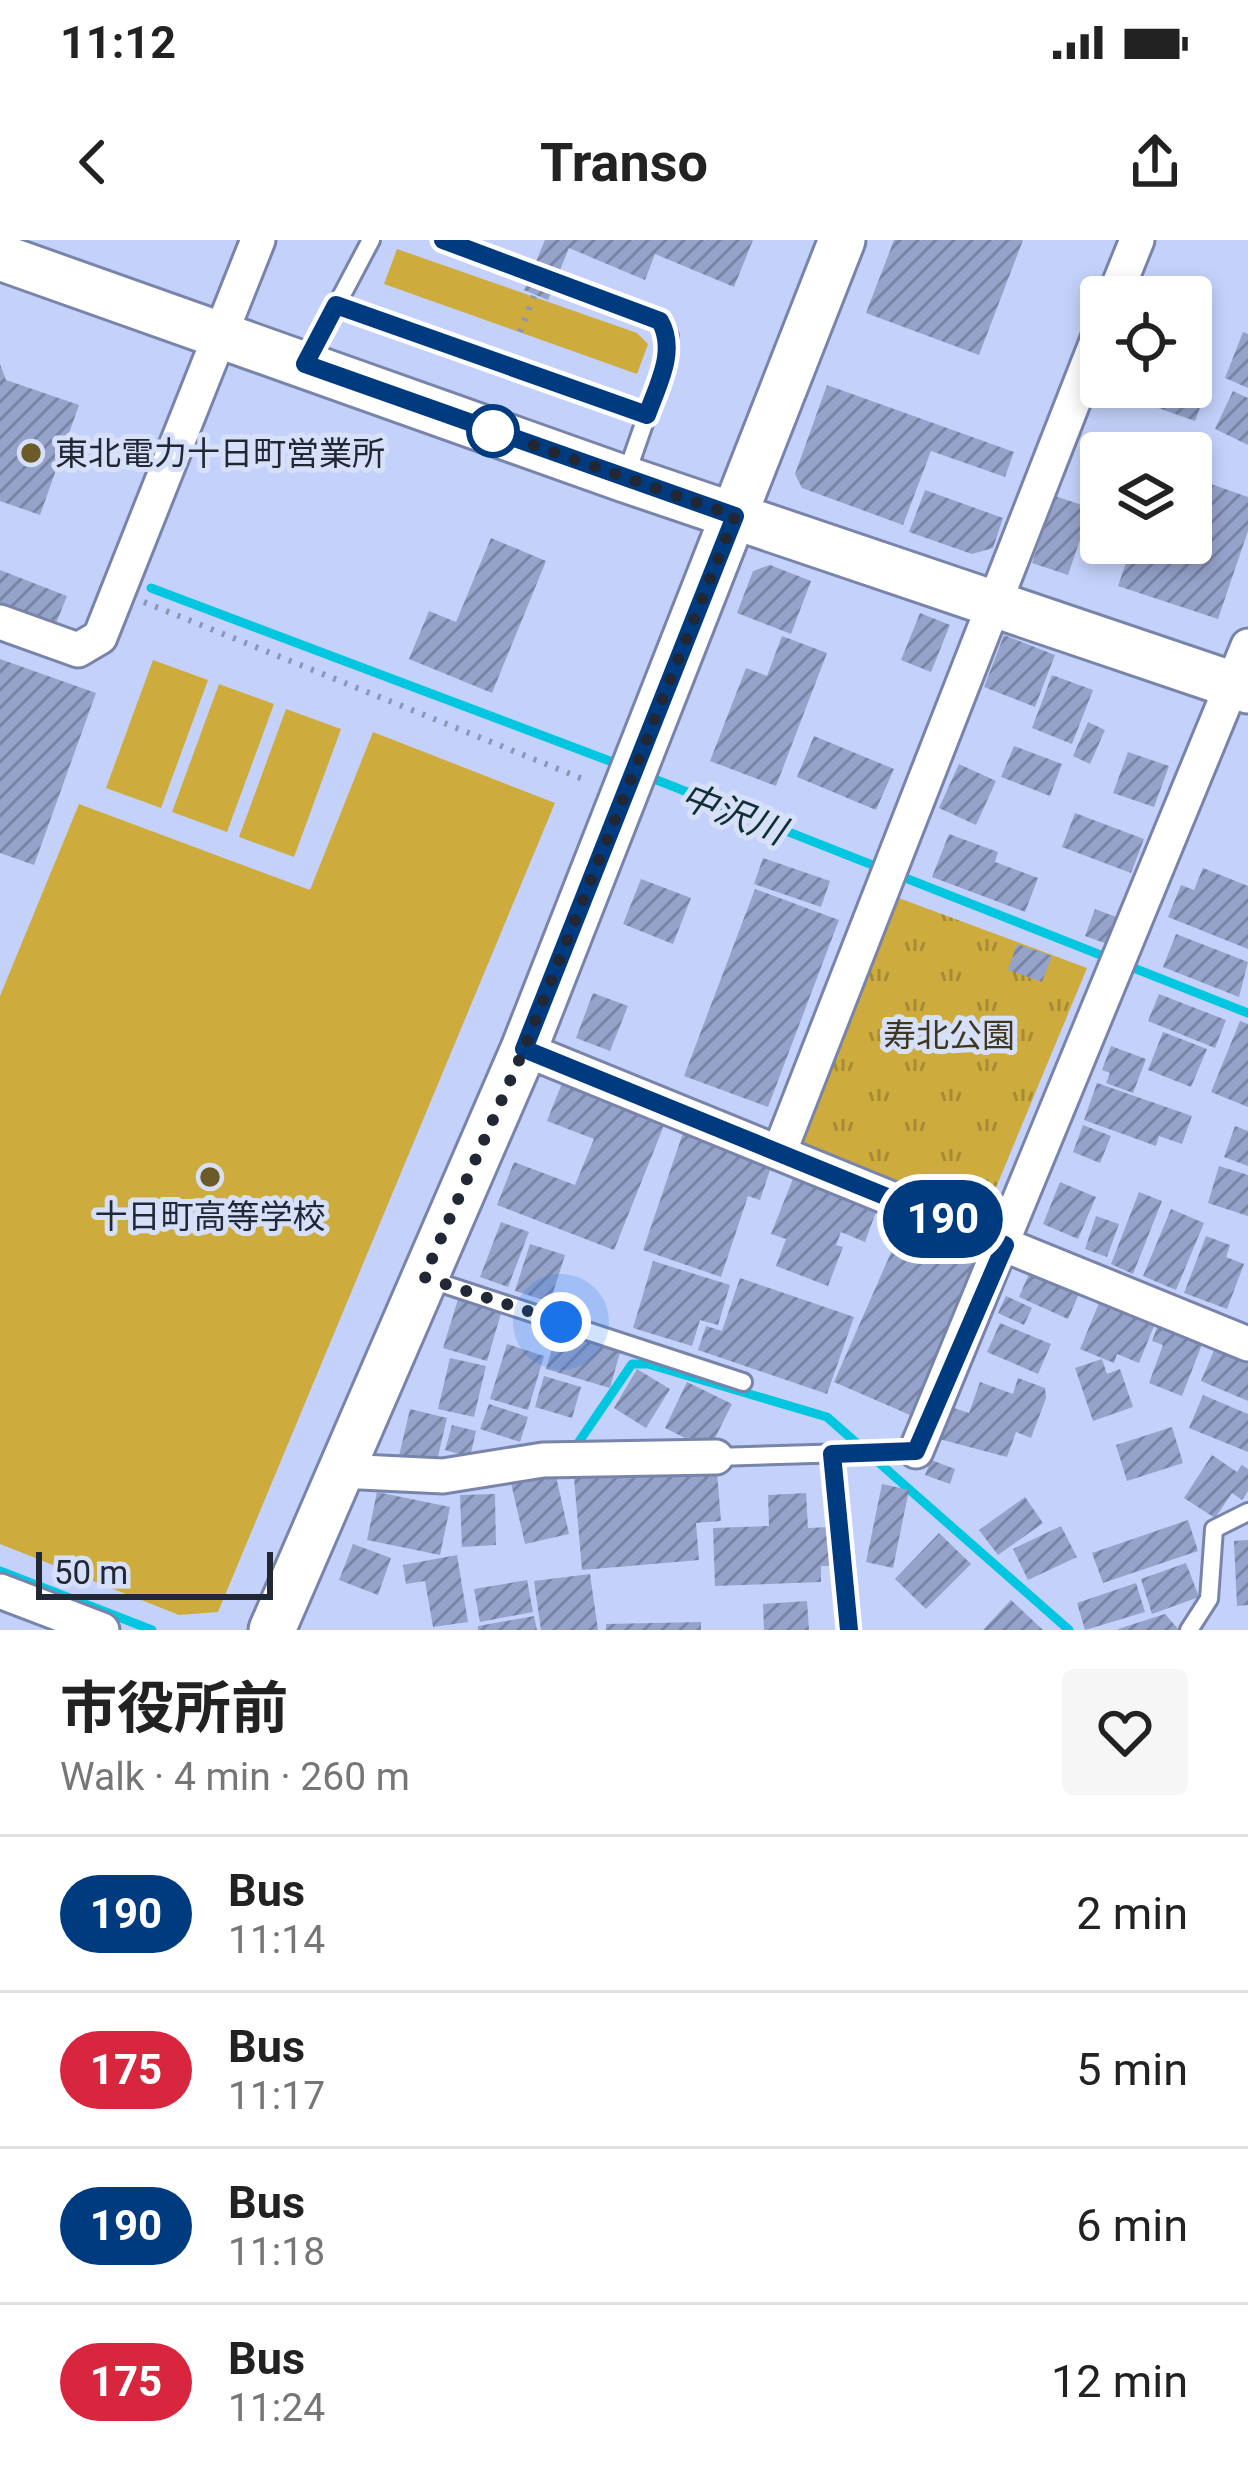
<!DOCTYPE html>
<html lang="en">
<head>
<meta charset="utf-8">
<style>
  body { margin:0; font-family:Roboto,"Noto Sans JP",sans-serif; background:#f6f6f6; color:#222; height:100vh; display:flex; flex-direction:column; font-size:45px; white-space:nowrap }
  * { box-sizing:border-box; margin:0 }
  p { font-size:39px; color:#767676 }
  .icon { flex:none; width:66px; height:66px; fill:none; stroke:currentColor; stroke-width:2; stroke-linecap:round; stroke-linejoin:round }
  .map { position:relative; height:1390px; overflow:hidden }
  .panel { display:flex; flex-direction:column; background:#fff; flex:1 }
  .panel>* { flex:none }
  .badge { padding:0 24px; border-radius:39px; font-size:42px; line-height:78px }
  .buttons { position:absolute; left:1080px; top:36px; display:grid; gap:24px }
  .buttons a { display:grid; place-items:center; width:132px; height:132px; border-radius:12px; background:#fff; box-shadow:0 6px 18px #0003; font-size:60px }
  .scale { position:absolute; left:36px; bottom:30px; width:237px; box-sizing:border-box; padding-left:12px; border:6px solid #222736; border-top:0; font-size:33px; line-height:42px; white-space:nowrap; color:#222736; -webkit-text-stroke:9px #d7e0f9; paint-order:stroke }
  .you { position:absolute; width:60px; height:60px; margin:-30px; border:9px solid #fff; border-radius:50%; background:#1a73e8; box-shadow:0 0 0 18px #1a73e833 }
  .map>.badge { position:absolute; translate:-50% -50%; box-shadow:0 0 0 6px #fff }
  .round { display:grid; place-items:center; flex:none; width:126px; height:126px; border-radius:12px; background:#f6f6f6 }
  .summary { display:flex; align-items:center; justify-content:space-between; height:204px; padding:0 60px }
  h1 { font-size:57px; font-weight:700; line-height:90px }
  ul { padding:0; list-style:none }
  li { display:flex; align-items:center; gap:36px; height:156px; padding:0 60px; border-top:3px solid #e0e0e0 }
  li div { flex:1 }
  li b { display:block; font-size:45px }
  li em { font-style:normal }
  li .badge { min-width:132px; font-weight:700; text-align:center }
  .status { display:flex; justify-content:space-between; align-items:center; height:84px; padding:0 60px; background:#fff; direction:ltr }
  .status svg { height:33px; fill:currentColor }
  header { display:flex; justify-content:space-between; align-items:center; height:156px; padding:0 60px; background:#fff; font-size:54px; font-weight:700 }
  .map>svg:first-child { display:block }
</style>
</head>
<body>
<div class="status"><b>11:12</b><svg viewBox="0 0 49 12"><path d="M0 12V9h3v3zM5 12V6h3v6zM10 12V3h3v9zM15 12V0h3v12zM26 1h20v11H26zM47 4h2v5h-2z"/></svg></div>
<header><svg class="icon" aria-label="back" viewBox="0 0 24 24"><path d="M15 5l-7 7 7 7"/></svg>Transo<svg class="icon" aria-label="share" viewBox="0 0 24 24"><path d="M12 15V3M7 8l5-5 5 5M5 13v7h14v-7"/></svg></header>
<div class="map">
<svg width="1248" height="1390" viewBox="0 0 1248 1390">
  <defs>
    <pattern id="park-tufts" width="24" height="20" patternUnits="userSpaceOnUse" patternTransform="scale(3)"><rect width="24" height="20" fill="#ceab3d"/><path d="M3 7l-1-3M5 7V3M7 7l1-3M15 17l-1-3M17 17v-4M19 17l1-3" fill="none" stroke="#a78b34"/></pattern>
    <pattern id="building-hatch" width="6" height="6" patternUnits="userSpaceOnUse" patternTransform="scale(3)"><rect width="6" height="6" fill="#95a2ca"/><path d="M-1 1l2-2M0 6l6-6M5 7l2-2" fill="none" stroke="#7984a5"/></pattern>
  </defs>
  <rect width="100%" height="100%" fill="#c4d2fb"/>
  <path fill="#ceab3d" d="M397 9 637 93 648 104 637 134 384 44Z
    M153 420 208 440 161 568 106 548Z
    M219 444 274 464 227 592 172 572Z
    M286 469 341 489 294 617 239 597Z
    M373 492 555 563 218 1372 179 1375 0 1304V756L79 564 310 650Z"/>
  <path fill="url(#park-tufts)" d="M896 657 1087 728 983 979 797 905Z"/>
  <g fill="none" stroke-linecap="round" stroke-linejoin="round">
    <path stroke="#01c6df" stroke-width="9" d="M151 348 623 526
      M644 535 1248 773
      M576 1206 632 1124H648L827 1177 1069 1390
      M0 1331 152 1390"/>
  </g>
  <path fill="url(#building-hatch)" d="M545 0H753L734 47 655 14 645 40 569 8 548 60 524 50Z
    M894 0H1023L979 115 866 73Z
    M1243 92 1248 94V148L1225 138Z
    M0 124 6 140 79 165 40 275 0 261Z
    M1191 132 1211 139 1195 181 1102 148 1191 147Z
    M827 145 1014 212 1005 237 931 211 903 285 802 248 795 234Z
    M1233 151 1248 158V205L1215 189Z
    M1191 237 1248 257V291L1218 379 1118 346 1133 303H1191Z
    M925 250 1003 278 993 308 972 314 909 292Z
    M1055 256 1091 268 1068 335 1032 323Z
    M491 298 546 321 492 453 409 419 429 371 456 382Z
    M770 325 811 341 791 394 737 373 753 331Z
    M0 330 67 356 53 391 0 371Z
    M920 373 950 385 931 432 901 420Z
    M1004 395 1055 415 1035 467 984 447Z
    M782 396 827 413 776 546 710 521 746 428 767 436Z
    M0 419 96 453 34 625 0 613Z
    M1052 435 1093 450 1072 504 1032 488Z
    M1088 482 1105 490 1090 524 1073 516Z
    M814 496 894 529 876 570 797 537Z
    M1014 506 1062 524 1050 556 1001 537Z
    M1128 512 1169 526 1154 567 1113 553Z
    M959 524 996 541 976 585 939 568Z
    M1075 573 1144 599 1131 633 1062 607Z
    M949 594 998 612 995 622 1038 638 1025 672 932 637Z
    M763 618 830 641 821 667 754 644Z
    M1203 628 1248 646V709L1168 677 1181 645 1194 650Z
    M641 639 691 658 673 704 623 684Z
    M755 649 839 680 768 867 684 836Z
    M1095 669 1119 678 1110 705 1085 696Z
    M1176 694 1248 722 1239 757 1163 727Z
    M1017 704 1052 716 1042 742 1008 730Z
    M593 753 628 766 610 811 576 798Z
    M1159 754 1226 780 1215 808 1148 781Z
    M1240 781 1248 784V867L1211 852Z
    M1163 792 1207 809 1191 847 1148 830Z
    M1111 806 1146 819 1133 853 1106 843 1110 833 1102 830Z
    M562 843 665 883 614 1010 497 965 514 922 575 945 594 899 547 881Z
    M1097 843 1192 876 1182 904 1159 896 1156 906 1084 880Z
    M1083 885 1111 896 1100 923 1073 912Z
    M1235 886 1248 891V926L1224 917Z
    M683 893 772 924 760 960 748 956 721 1037 643 1010Z
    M1219 926 1248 935V976L1208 963Z
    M794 936 877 969 865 1002 841 992 836 1005 843 1007 828 1046 776 1026 786 999 771 994Z
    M1060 942 1096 957 1078 999 1043 984Z
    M1139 952 1162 961 1133 1034 1111 1024Z
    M1171 969 1204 983 1176 1050 1143 1036Z
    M1096 976 1119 984 1107 1017 1085 1009Z
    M905 981 981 1014 910 1175 834 1142Z
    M501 982 529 992 508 1047 480 1037Z
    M1206 996 1230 1005 1226 1017 1244 1024 1227 1069 1184 1053Z
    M530 1004 565 1015 550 1062 515 1051Z
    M653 1021 730 1045 718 1085 700 1080 692 1106 633 1088Z
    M1032 1027 1081 1049 1068 1079 1019 1057Z
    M740 1038 854 1077 827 1154 698 1110 706 1086 722 1091Z
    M459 1056 502 1070 487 1121 443 1108Z
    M1006 1056 1032 1068 1024 1085 998 1073Z
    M1099 1063 1154 1086 1139 1123 1117 1114 1114 1123 1080 1109Z
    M1161 1077 1206 1094 1182 1156 1149 1143 1163 1105 1152 1101Z
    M1000 1083 1051 1104 1038 1134 987 1112Z
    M557 1091 621 1109 610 1148 546 1129Z
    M1218 1101 1248 1114V1161L1201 1141Z
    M507 1104 544 1116 528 1170 490 1159Z
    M450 1118 486 1126 474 1177 438 1169Z
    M1102 1119 1107 1134 1120 1129 1133 1167 1093 1181 1075 1128Z
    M637 1129 670 1149 646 1188 614 1168Z
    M544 1136 581 1147 572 1178 535 1167Z
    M1018 1138 1045 1148 1046 1158 1031 1198 1016 1192 1007 1217 939 1199 951 1167 969 1173 980 1142 1013 1154Z
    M687 1142 732 1164 709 1210 665 1188Z
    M1203 1155 1248 1174V1212L1189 1188Z
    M489 1164 528 1177 520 1202 480 1189Z
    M410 1169 447 1178 436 1225 399 1216Z
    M452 1185 476 1191 470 1217 445 1210Z
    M1172 1187 1183 1223 1127 1241 1116 1205Z
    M1212 1215 1237 1232 1242 1225 1248 1229V1251L1242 1260 1232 1253 1215 1278 1184 1258Z
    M931 1220 955 1229 950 1244 925 1235Z
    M690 1228V1234L717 1232 721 1281 696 1283 699 1320 582 1330 574 1238Z
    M555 1232 569 1294 525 1304 511 1243Z
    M882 1244 909 1250 893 1328 866 1322Z
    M377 1252 450 1267 440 1315 367 1300Z
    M806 1253 808 1288 831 1287 832 1326H821V1342L715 1346 713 1288 769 1286 768 1255Z
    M495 1254 496 1305 462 1307 460 1255Z
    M1025 1257 1043 1283 998 1315 979 1290Z
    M1188 1280 1198 1311 1103 1343 1092 1313Z
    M1061 1286 1077 1317 1028 1340 1013 1309Z
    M939 1293 971 1324 926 1369 895 1339Z
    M1248 1300V1365L1237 1366 1234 1301Z
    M353 1304 391 1318 378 1355 339 1340Z
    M457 1315 468 1382 433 1387 425 1341 406 1344 403 1325Z
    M1186 1323 1199 1357 1152 1374 1141 1339Z
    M590 1334 598 1390H541L534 1341Z
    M527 1340 533 1372 480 1382 474 1349Z
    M1136 1343 1145 1372 1085 1390 1077 1363Z
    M1011 1360 1043 1390H983Z
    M807 1361 809 1390H764L763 1364Z
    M1165 1374 1179 1390H1118V1389Z
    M534 1376 537 1390H478V1386Z
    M701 1382V1390H606V1384Z"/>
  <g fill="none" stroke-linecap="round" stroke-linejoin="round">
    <g stroke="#7884aa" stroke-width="22">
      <path id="lane" d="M443 0 660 81 669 96 668 115 625 238
        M336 65 647 175
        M307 121 371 0
        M425 1038 743 1142
        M832 1213 849 1390
        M716 1217 916 1211
        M1189 1390 1209 1359 1214 1289 1248 1272"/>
    </g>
    <g stroke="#7884aa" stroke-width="39">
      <path id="street" d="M1114 57 1137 0
        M0 382 78 410 100 397 258 0
        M524 809 1248 1104
        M779 913 1101 91
        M916 1211 1248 406
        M340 1231 443 1236 543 1220 716 1217
        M0 1351 102 1390"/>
    </g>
    <g stroke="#7884aa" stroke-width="51">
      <path id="secondary" d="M0 17 625 239 1248 450
        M272 1390 524 809 842 0"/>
    </g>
    <path stroke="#8b96b6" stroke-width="6" stroke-dasharray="3 9" stroke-linecap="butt" d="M520 92 534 56
      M144 362 588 541"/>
    <use href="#lane" stroke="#fff" stroke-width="16"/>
    <use href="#street" stroke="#fff" stroke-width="33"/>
    <use href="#secondary" stroke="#fff" stroke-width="45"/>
  </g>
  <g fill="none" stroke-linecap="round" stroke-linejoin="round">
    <g stroke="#fff" stroke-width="27">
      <path id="line" d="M443 0 660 81C677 111 658 144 647 175L336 65 305 124 735 276 524 809 1005 1005 916 1211 832 1214 849 1390"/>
    </g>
    <use href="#line" stroke="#003b80" stroke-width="18"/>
    <path stroke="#222736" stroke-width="12" stroke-dasharray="0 21.6" d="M493 191 735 276 524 809 424 1037 561 1082"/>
  </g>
  <circle fill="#fff" stroke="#003b80" stroke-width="6" cx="493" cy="191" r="24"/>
  <g fill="#6c5b29" stroke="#d7e0f9" stroke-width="4.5">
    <circle cx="31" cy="213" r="12"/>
    <circle cx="210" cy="937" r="12"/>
  </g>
  <g text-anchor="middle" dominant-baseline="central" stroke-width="10" stroke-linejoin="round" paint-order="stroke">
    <g font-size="33" fill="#222736" stroke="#d7e0f9" text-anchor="start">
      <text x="55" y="213">東北電力十日町営業所</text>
      <text x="210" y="976" text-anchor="middle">十日町高等学校</text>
    </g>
    <g font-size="33" fill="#3e361f" stroke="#d7e0f9">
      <text x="949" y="795">寿北公園</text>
    </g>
    <g font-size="36" font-style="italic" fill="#0f2f35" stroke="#d7e0f9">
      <text transform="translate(733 574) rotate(21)">中沢川</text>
    </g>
  </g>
</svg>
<div class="buttons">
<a><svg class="icon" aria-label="locate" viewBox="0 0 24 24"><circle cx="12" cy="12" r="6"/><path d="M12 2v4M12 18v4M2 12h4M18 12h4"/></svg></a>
<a><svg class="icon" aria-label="layers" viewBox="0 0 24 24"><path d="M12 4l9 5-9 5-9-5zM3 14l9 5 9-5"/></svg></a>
</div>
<div class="scale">50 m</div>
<div class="you" style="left:561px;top:1082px"></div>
<b class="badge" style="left:943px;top:979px;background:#003b80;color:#fff">190</b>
</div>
<section class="panel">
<div class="summary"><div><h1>市役所前</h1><p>Walk · 4 min · 260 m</p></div><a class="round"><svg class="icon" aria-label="heart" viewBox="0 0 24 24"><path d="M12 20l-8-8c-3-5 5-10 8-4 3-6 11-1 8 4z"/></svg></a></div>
<ul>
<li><span class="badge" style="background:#003b80;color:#fff">190</span><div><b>Bus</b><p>11:14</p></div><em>2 min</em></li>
<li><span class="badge" style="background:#d7263d;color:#fff">175</span><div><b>Bus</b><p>11:17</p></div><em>5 min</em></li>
<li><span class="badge" style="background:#003b80;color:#fff">190</span><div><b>Bus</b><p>11:18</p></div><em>6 min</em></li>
<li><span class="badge" style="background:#d7263d;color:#fff">175</span><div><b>Bus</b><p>11:24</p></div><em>12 min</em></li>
</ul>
</section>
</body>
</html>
